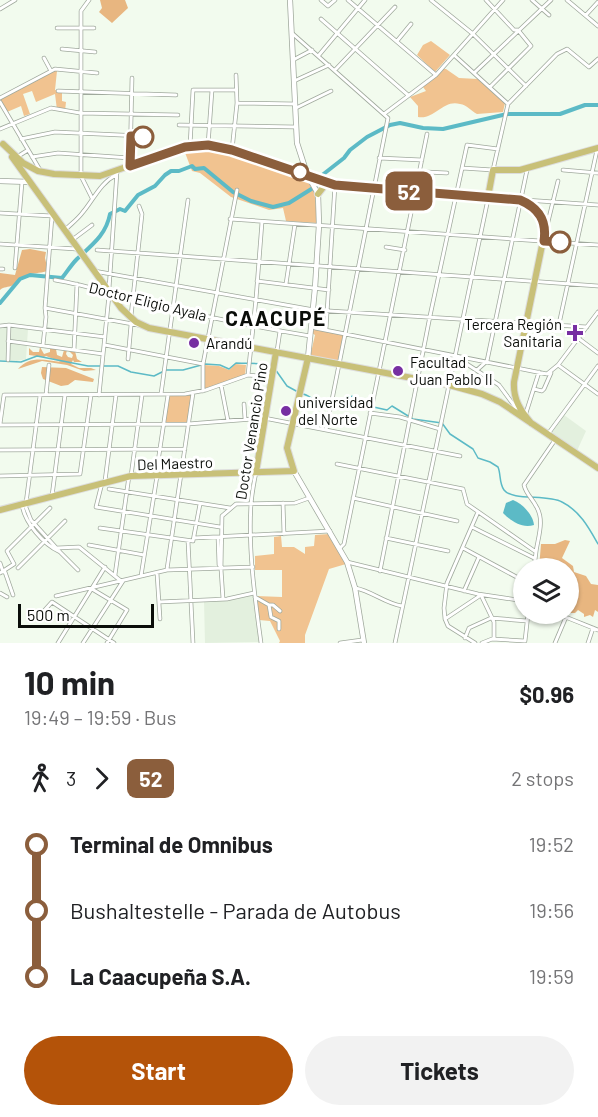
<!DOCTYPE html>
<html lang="en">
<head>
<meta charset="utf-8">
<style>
  body { margin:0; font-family:Barlow,sans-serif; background:#f2f2f2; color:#202124; height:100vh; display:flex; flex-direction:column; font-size:22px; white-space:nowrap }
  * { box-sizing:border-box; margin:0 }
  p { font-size:20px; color:#757577 }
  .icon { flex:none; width:33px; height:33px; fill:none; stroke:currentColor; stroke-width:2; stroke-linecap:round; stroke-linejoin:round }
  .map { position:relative; height:643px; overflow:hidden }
  .details { display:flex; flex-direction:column; background:#fff; flex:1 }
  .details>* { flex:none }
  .badge { padding:0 12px; border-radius:9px; font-size:21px; line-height:39px }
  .tools { position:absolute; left:513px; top:558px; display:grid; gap:12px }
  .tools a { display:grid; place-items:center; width:66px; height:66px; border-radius:50%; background:#fff; box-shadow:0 2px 4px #0004; font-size:30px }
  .scale { position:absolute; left:18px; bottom:15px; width:136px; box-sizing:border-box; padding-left:6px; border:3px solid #0a0d09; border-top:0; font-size:16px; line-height:21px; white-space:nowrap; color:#0a0d09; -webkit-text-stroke:4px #fff; paint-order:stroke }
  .map>.badge { position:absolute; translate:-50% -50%; box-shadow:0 0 0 3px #fff }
  .legs { display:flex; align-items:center; gap:9px; height:66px; padding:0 24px; font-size:20px }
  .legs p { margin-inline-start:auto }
  .head { display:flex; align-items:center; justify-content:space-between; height:102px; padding:0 24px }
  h1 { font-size:33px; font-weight:700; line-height:45px }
  .button { display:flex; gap:12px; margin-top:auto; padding:12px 24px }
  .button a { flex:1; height:69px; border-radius:36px; background:#b45309; color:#fff; font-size:24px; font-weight:700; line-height:69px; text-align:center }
  .button a+a { background:#f2f2f2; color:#202124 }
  ul { padding:0 24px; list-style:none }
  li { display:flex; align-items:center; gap:21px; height:66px; font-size:22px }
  li i { display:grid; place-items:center; width:9px; height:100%; margin:0 8px; background:currentColor }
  li i::after { content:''; width:15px; height:15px; margin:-8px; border:4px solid; border-radius:50%; background:#fff }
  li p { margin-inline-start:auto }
  li:first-child i { background:linear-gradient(#0000 50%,currentColor 0) }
  li:last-child i { background:linear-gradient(currentColor 50%,#0000 0) }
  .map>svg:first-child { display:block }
</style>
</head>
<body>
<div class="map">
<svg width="598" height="643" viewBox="0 0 598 643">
  <rect width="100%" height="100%" fill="#f2fbee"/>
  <path fill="#e3f0de" d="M7 326 28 329 26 359 17 361 0 360V328Z
    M564 415 586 431 576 453 551 434Z
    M253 595 259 642 205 643 204 601Z"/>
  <path fill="#f1c390" d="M431 41 450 55 435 72 417 55 423 45Z
    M443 69H446L459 78 478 79 505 103 503 112 477 114C471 111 467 105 460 104 443 99 435 120 418 117V106L410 97 426 91 423 87Z
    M54 71H57L55 90 62 91V101L66 102 65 111 57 110 55 94 36 102 32 91 23 94 30 114 24 116 21 106 7 112 0 99Z
    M214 149 307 179 315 195 317 223 286 221 283 208 269 210 231 197 200 173 192 171 184 150Z
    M317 329 344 333 339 363 310 357 315 335 312 333V331Z
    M235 364 246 365 245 376 205 389 204 365 219 366 229 370Z
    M192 394 188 423H165L168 396Z
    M329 534 346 564 329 569 305 635V643H279L280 641 270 621 259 620 256 596 282 597V570H255V556L274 554V537L281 536 282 547H294L305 554V547L314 546 315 535Z"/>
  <path fill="#e8b680" d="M100 0H125L128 8 112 23 99 12 102 8Z
    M30 249 46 252 45 258 48 271C28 276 30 270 13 285 8 288 4 286 0 290V273L15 275 22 250Z
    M40 347 44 354 50 352V348L56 349 57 355 62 357 64 350H67L66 354 68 357 72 358 73 355 69 351H75L77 359 82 362H74L73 360 71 364 79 368H91L96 370 84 371 67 365 42 361 18 369C30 355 45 360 61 362L46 356 44 357 29 355V348L33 352H39Z
    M42 367 66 368 94 379 93 382 75 380 68 385 61 386 43 379 41 373Z
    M565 540 570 541 562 558 573 566 574 572 586 576 591 584 598 585V612L595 610 593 617 590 615 584 617V614L578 610 575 613H569L575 600 569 598 568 568H539L541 544H555Z"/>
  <path fill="#5cbac6" d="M513 500C523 504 533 515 534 525 522 529 511 521 503 513L506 503Z"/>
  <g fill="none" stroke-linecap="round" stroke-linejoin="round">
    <path stroke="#5cbac6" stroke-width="1.5" d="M0 361 21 362 37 356 88 366H118L131 372 154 376 166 370H183L205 364 220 365 229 369 236 363C249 364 259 362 271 366
      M275 369 287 386 298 392
      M303 394C312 396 313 401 319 404 330 408 343 399 353 396L369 406 387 410 392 406 413 419 442 423 450 434 473 449 478 458 490 462 498 467C501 474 499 483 504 490 512 501 548 494 562 502 580 511 589 528 598 544"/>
    <path stroke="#5cbac6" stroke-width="4" d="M0 303 20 279 30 275 62 278C67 272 71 265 77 259 92 245 106 235 110 214L120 209 125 211 138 195 155 186 165 175 171 171H179L192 166 195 169 204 168 233 192 251 201 273 207 289 203 313 188 318 184 321 176 344 158 350 150 367 137 390 125 400 123 423 128 443 129 507 114H560L585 105H598"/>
    <g stroke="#a0a99d" stroke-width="4.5">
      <path id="minor" d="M89 0 81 11V176L92 198
        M321 0 328 6 335 0
        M348 0 436 75
        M431 0 473 34 526 86
        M486 0 514 30H518L531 46 490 87
        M532 0 549 15
        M567 0 598 26
        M0 9 15 0
        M586 15 598 2
        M321 19 408 95
        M57 28H94
        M293 34 388 118 326 430
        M397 41 411 24
        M62 49 95 52
        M319 55 365 0
        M454 55 508 104
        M44 58 51 71
        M293 60 312 50
        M335 70 395 7
        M474 73 551 0
        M294 81 329 65
        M58 91 176 95
        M0 98 55 69 97 73
        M0 102 40 170
        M237 103 295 104
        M296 108 331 91
        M384 114 436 75 503 0
        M179 125 296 127
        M0 129 51 108 80 113 178 115
        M21 139 55 132 142 136 143 145
        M208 145 212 90
        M190 146 193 90H236
        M232 150 237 103 236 75
        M17 157 28 150
        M32 157 58 153 130 158
        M379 158 422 160
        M130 166 132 78
        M462 168 493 170 508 104 557 54 567 49 589 67 598 59
        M563 170 598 173
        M418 181H425L427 172 447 173
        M525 200 598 205
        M0 213 52 216
        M230 219 598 245
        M65 230C71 224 78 219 83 212 94 199 100 183 116 175
        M546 230 558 181
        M72 240 92 225
        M0 244 76 249
        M386 247 405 250
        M97 250 598 286
        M15 268 22 182
        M0 269H3
        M94 271 314 310 587 327
        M55 280C81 284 106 292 132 299 191 314 250 326 310 336
        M257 281 329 290
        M286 284 295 224
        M109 289 117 171
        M45 308 138 325
        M131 316 142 214 139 206
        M559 324 597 150
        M0 326 9 325 105 337
        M315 328 547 374 558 365 598 312
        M326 329 335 185
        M578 338 598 353
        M8 341 103 354
        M43 345 46 317 45 308 52 216
        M105 345 203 364
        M74 350 77 284
        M277 351 280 331
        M456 357 499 385 516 408
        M128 359 131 325
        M8 360 9 325
        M558 365 598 394
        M477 370 487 361 527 170
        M248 375 256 299 262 222
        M221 385 228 421
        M534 389 542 391 544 389 551 373
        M203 391V364L237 190
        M161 394 188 200
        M46 395 49 365
        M99 395 109 295
        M244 404 245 419
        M370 413 400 417 440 429
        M525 416 539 372
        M0 424 4 395 185 394 206 390 248 375 272 377
        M0 425 188 424 264 418 460 456
        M548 434 598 366
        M0 450 185 449
        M337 464 463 489 467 504 536 552 534 568
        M256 472C254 482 252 493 251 504 248 550 255 598 261 643
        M156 475 168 395
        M0 476 80 474 91 395
        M131 476 142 395
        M105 481 116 395
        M102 483 96 507 220 527
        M109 489 230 508
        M52 496 65 395
        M353 498 457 521
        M26 503 40 396
        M283 503 284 534
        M22 505C25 523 43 544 60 552L31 520 25 505
        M472 527 534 558
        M100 528 193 541 200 504
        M218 537 219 565
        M194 538 330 531
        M386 538 448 551
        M188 541 193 643
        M89 545 144 555
        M57 548 79 547 121 581
        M340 548 344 544 427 134
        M463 548 524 581
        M60 552 78 570
        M536 552C538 537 545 520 536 506 532 498 526 494 524 485L555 440
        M347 562 478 594 524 601
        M0 563 3 572
        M18 568 65 521
        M167 569 193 393
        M380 571 430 316 467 145 498 149
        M5 572 13 595
        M0 573 14 564 7 551 50 508
        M157 573 160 619
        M115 575 129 476
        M141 576 157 476
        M355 588C372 591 384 603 402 606
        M92 589 127 610 107 643
        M464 591 479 557
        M0 593 7 597
        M56 596 167 570 253 567
        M255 597 269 605 271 617 279 621V629
        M223 599 221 569 222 516 236 504 295 503 309 498
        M159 602 227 599 254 593
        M269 605H273L280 611
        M42 613 52 602 114 643
        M558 614 598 630
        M445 619 481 595 494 622V639
        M465 638 469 628 491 618 527 621
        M58 643 105 567
        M83 643 123 581
        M340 643 362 640
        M395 643 488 199
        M475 643 448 626 445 619 444 608 447 583 478 512
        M482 643 492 639 525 641 528 614
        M555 643 566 617
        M588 643 593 628"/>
    </g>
    <g stroke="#a0a99d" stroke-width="6">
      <path id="tertiary" d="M290 0 297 143 307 174 318 194 319 225 315 288 308 358
        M0 181 30 182
        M294 471 347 562 355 588 364 643"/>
    </g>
    <g stroke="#ddd" stroke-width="8">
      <path id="primary" d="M3 144 23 163 38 171 54 174 100 176 172 151 197 145H208L232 150 335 185 520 200C535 206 543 215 545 231L514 382C513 399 520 410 531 423
        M12 157 121 308 136 322 149 328 449 385 482 394 500 402 598 468
        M318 194 325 185 330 184
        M488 197 493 170H520L598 148
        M256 472 276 352
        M0 510 131 476 294 471 287 448 308 358"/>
    </g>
    <use href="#minor" stroke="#fff" stroke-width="3"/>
    <use href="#tertiary" stroke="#fff" stroke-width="4.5"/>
    <use href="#primary" stroke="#c8c078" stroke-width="6"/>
  </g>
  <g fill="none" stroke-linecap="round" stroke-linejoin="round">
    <g stroke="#fff" stroke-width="14">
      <path id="line-1" d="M143 137 142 136H131L130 166 185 147 208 145 232 150 335 185 520 200C539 208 547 221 544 241L560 242"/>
    </g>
    <use href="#line-1" stroke="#8b5e3c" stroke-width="9"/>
  </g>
  <g fill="#fff" stroke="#8b5e3c" stroke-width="3">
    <circle cx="143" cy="137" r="10"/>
    <circle cx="300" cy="172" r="8"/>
    <circle cx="560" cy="242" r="10"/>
  </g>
  <g fill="#772fa2" stroke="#fff" stroke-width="2">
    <path d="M572 324h6v6h6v6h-6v6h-6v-6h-6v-6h6z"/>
    <circle cx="194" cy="343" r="6"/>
    <circle cx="398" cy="371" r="6"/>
    <circle cx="286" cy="411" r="6"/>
  </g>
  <g text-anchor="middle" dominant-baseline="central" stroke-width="6" stroke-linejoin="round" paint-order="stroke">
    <g font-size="15" fill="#0a0d09" stroke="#fff">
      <text transform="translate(148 301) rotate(14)">Doctor Eligio Ayala</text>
      <text transform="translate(251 431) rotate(-81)">Doctor Venancio Pino</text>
      <text transform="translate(175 463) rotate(-2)">Del Maestro</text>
    </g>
    <g font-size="15" fill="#0a0d09" stroke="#fff" text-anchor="start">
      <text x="562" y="324" text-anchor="end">Tercera Región<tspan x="562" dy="17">Sanitaria</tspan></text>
      <text x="206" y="343">Arandú</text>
      <text x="410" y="362">Facultad<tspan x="410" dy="17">Juan Pablo II</tspan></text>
      <text x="298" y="402">universidad<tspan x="298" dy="17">del Norte</tspan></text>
    </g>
    <g font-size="21" font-weight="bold" letter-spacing="1.5" fill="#0a0d09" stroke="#fff">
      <text x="276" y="317">CAACUPÉ</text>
    </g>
  </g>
</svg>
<div class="tools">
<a><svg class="icon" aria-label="layers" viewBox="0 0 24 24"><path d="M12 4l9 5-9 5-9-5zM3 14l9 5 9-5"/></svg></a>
</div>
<div class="scale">500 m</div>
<b class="badge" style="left:409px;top:191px;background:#8b5e3c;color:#fff">52</b>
</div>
<section class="details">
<div class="head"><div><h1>10 min</h1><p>19:49 – 19:59 · Bus</p></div><b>$0.96</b></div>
<div class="legs"><svg class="icon" aria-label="walk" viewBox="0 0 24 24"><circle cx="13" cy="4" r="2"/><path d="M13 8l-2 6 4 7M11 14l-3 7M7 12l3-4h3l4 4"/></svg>3<svg class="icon" aria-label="forward" viewBox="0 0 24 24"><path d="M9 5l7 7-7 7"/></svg><b class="badge" style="background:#8b5e3c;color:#fff">52</b><p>2 stops</p></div>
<ul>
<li><i style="color:#8b5e3c"></i><b>Terminal de Omnibus</b><p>19:52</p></li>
<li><i style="color:#8b5e3c"></i><span>Bushaltestelle - Parada de Autobus</span><p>19:56</p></li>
<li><i style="color:#8b5e3c"></i><b>La Caacupeña S.A.</b><p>19:59</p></li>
</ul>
<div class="button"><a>Start</a><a>Tickets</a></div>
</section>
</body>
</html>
